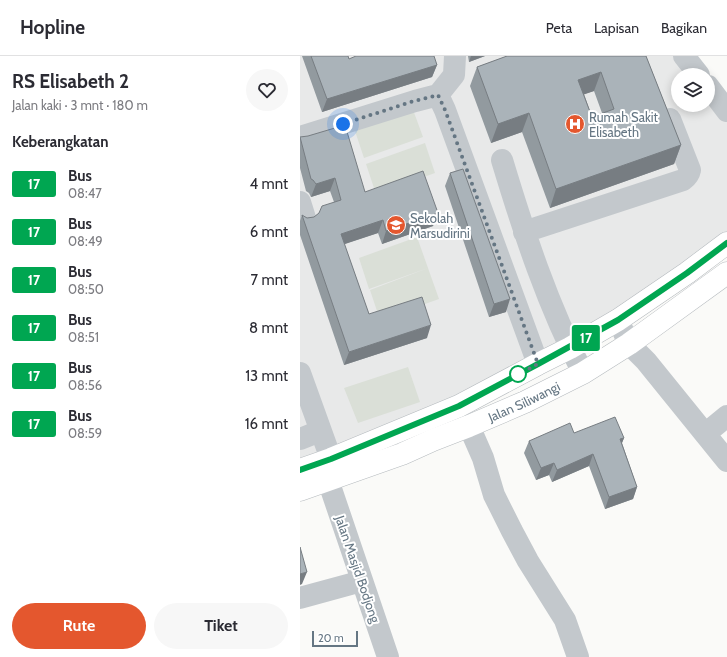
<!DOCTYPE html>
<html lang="id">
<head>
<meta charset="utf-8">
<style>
  body { margin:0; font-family:Cabin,sans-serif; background:#f7f7f7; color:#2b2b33; height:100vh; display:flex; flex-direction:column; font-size:15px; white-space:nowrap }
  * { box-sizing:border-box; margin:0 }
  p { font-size:13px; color:#7c7c81 }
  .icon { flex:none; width:22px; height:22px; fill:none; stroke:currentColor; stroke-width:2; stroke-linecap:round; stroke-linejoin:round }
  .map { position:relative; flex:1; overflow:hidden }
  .sheet { display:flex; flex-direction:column; background:#fff; width:300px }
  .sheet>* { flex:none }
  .badge { padding:0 8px; border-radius:3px; font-size:14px; line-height:26px }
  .fabs { position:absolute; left:371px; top:12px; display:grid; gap:8px }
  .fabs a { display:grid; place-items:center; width:44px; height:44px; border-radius:50%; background:#fff; box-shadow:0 2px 10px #0003; font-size:20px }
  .scale { position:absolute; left:12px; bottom:10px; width:46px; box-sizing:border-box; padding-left:4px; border:2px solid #657683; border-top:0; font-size:11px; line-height:14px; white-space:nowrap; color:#657683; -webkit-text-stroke:3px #fff; paint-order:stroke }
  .you { position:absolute; width:20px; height:20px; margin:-10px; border:3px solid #fff; border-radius:50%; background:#1a73e8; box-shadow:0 0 0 6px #1a73e833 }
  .map>.badge { position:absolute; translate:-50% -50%; box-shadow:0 0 0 2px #fff }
  h2 { padding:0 12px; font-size:15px; line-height:36px }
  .round { display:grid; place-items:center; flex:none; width:42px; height:42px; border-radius:21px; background:#f7f7f7 }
  .head { display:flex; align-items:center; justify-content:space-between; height:68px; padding:0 12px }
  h1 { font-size:19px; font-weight:700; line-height:30px }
  .action { display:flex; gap:8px; margin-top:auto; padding:8px 12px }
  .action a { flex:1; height:46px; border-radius:24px; background:#e4572e; color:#fff; font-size:16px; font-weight:700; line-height:46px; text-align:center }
  .action a+a { background:#f7f7f7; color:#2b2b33 }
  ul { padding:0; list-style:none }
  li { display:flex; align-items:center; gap:12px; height:48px; padding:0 12px }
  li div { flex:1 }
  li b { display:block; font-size:15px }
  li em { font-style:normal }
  li .badge { min-width:44px; font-weight:700; text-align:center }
  header { display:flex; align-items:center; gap:24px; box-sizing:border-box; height:56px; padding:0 20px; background:#fff; border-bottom:1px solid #e1e1e2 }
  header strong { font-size:19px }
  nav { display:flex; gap:22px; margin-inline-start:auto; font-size:14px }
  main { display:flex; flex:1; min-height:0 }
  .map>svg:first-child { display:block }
</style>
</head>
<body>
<header>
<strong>Hopline</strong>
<nav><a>Peta</a><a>Lapisan</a><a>Bagikan</a></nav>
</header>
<main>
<section class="sheet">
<div class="head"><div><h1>RS Elisabeth 2</h1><p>Jalan kaki · 3 mnt · 180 m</p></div><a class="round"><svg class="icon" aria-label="heart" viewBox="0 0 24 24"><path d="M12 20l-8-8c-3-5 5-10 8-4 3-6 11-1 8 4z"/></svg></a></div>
<h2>Keberangkatan</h2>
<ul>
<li><span class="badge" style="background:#00a651;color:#fff">17</span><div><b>Bus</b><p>08:47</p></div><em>4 mnt</em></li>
<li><span class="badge" style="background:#00a651;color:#fff">17</span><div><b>Bus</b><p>08:49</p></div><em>6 mnt</em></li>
<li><span class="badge" style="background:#00a651;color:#fff">17</span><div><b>Bus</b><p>08:50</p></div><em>7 mnt</em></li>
<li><span class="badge" style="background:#00a651;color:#fff">17</span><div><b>Bus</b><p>08:51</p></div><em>8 mnt</em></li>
<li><span class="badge" style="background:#00a651;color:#fff">17</span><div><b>Bus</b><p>08:56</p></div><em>13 mnt</em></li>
<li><span class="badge" style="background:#00a651;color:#fff">17</span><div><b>Bus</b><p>08:59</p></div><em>16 mnt</em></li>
</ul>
<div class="action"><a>Rute</a><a>Tiket</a></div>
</section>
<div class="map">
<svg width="427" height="601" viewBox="0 0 427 601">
  <rect width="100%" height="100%" fill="#fafaf8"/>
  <path fill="#e8e9e9" d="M0 0H381L395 19H378V49H408V37L427 39V187L121 372 0 415Z"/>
  <path fill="#dadfd7" d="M112 51 123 81 64 102 54 72Z
    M125 87 135 117 76 138 66 108Z
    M117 181 128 212 69 233 59 202Z
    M128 212 139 243 80 264 70 234Z
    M108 311 120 346 58 367 44 332Z"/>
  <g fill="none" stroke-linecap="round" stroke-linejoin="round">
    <g stroke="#b5babe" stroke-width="23">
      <g id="major">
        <path d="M0 414 31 403 159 350 238 308 270 292 318 264 387 217 427 187"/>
        <path id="s1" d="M0 434 102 398 133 384 169 370 225 346 283 317 329 288 427 217"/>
      </g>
    </g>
    <path stroke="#c3c8cc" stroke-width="22" d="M384 0 399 19
      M408 30 427 55
      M138 39 145 54 238 308
      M0 81 115 45 138 39 154 19 155 0
      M202 104C224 177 248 250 283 317
      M0 146 5 162
      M224 176 383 124C387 121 389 119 390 114L370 63
      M318 264 329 288 346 305 427 405
      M0 317 31 403 28 424 88 601
      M169 370 183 402 194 439 212 475 228 505 265 564 278 601
      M405 378 427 360
      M0 383 20 375
      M0 542 62 525"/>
    <use href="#major" stroke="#fff" stroke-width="22"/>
  </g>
  <path fill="#929a9f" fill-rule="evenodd" d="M2 0H48L49 3 137 9 132 21 22 56Z
    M168 0H185L169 6Z
    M206 0H346L381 89 374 108 250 152 222 76 191 87 170 30 177 11 205 1ZM294 35 302 57 292 61 284 38Z
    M0 81 65 136 138 157 133 170 82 188 78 177 44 188 69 258 127 282 44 309 0 179V165L2 159 7 162 14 161 34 146 30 135 11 141 9 137 6 135 0 112Z
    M150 117 206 256 189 261 145 130Z
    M274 377 324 382 322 387 337 431 333 443 305 453 289 410 252 426 249 419 236 424 224 397 229 385Z"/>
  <path fill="#777d82" d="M171 0H185L169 6Z
    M137 9 132 21 22 56 27 43Z
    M301 16 294 35 271 43 278 24Z
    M229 57 222 76 191 87 198 68Z
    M381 89 374 108 250 152 256 133Z
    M35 122 30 135 11 141 16 128Z
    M138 157 133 170 82 188 86 175Z
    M83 164 78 177 36 191 41 178Z
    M210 243 206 256 189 261 194 248Z
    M131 269 127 282 44 309 49 296Z
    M324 382 319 394 320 383Z
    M293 398 289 410 252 426 257 414Z
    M254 407 249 419 236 424 241 412Z
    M337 431 333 443 305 453 309 441Z
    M7 516 2 528 0 529V518Z"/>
  <path fill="#aab3b9" stroke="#777d82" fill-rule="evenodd" d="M11 0H48L49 3 56 0H134L137 9 27 43Z
    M207 0H346L381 89 256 133 229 57 198 68 177 11ZM301 16 314 53 292 61 278 24Z
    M45 69 65 136 123 115 138 157 86 175 83 164 41 178 69 258 122 241 131 269 49 296 2 159 7 162 14 161 19 157 22 150 41 144 35 122 16 128 13 124 11 123 0 81 8 80Z
    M163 113 210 243 194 248 150 117Z
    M315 361 324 382 320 383 337 431 309 441 293 398 257 414 254 407 241 412 229 385 270 367 274 377Z
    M0 491 7 516 0 518Z"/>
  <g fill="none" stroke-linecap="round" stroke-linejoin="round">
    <g stroke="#fff" stroke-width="9">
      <path id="line" d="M0 414 31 403 159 350 238 308 318 264 387 217 427 187"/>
    </g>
    <use href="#line" stroke="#00a651" stroke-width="6"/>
    <path stroke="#657683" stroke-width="4" stroke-dasharray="0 7.2" d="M43 68 114 45 138 39 145 54 238 308 217 319 218 318"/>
  </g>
  <defs>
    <g id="hospital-disc" transform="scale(1)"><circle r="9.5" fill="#e4572e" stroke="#fff"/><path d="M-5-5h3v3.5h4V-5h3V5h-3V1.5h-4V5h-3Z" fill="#fff"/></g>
    <g id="school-disc" transform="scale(1)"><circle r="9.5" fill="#e4572e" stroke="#fff"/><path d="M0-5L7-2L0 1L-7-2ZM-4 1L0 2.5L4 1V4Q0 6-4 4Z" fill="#fff"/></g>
  </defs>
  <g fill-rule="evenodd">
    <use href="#hospital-disc" x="275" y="68"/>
    <use href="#school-disc" x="96" y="169"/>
  </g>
  <circle fill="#fff" stroke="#00a651" stroke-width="2" cx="218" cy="318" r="8"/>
  <g text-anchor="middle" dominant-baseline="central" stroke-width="4" stroke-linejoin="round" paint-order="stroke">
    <g font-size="13" fill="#657683" stroke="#fff" text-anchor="start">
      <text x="289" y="61">Rumah Sakit<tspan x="289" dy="15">Elisabeth</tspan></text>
      <text x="110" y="162">Sekolah<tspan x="110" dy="15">Marsudirini</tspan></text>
    </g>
    <g font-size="13" fill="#657683" stroke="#fff">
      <text stroke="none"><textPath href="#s1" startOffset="241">Jalan Siliwangi</textPath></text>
      <text transform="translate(58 513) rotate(71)">Jalan Masjid Bodjong</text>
    </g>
  </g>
</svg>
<div class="fabs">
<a><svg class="icon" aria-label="layers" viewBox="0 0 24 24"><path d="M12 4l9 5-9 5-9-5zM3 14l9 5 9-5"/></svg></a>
</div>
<div class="scale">20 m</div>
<div class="you" style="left:43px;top:68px"></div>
<b class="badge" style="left:286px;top:282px;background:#00a651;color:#fff">17</b>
</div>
</main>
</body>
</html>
